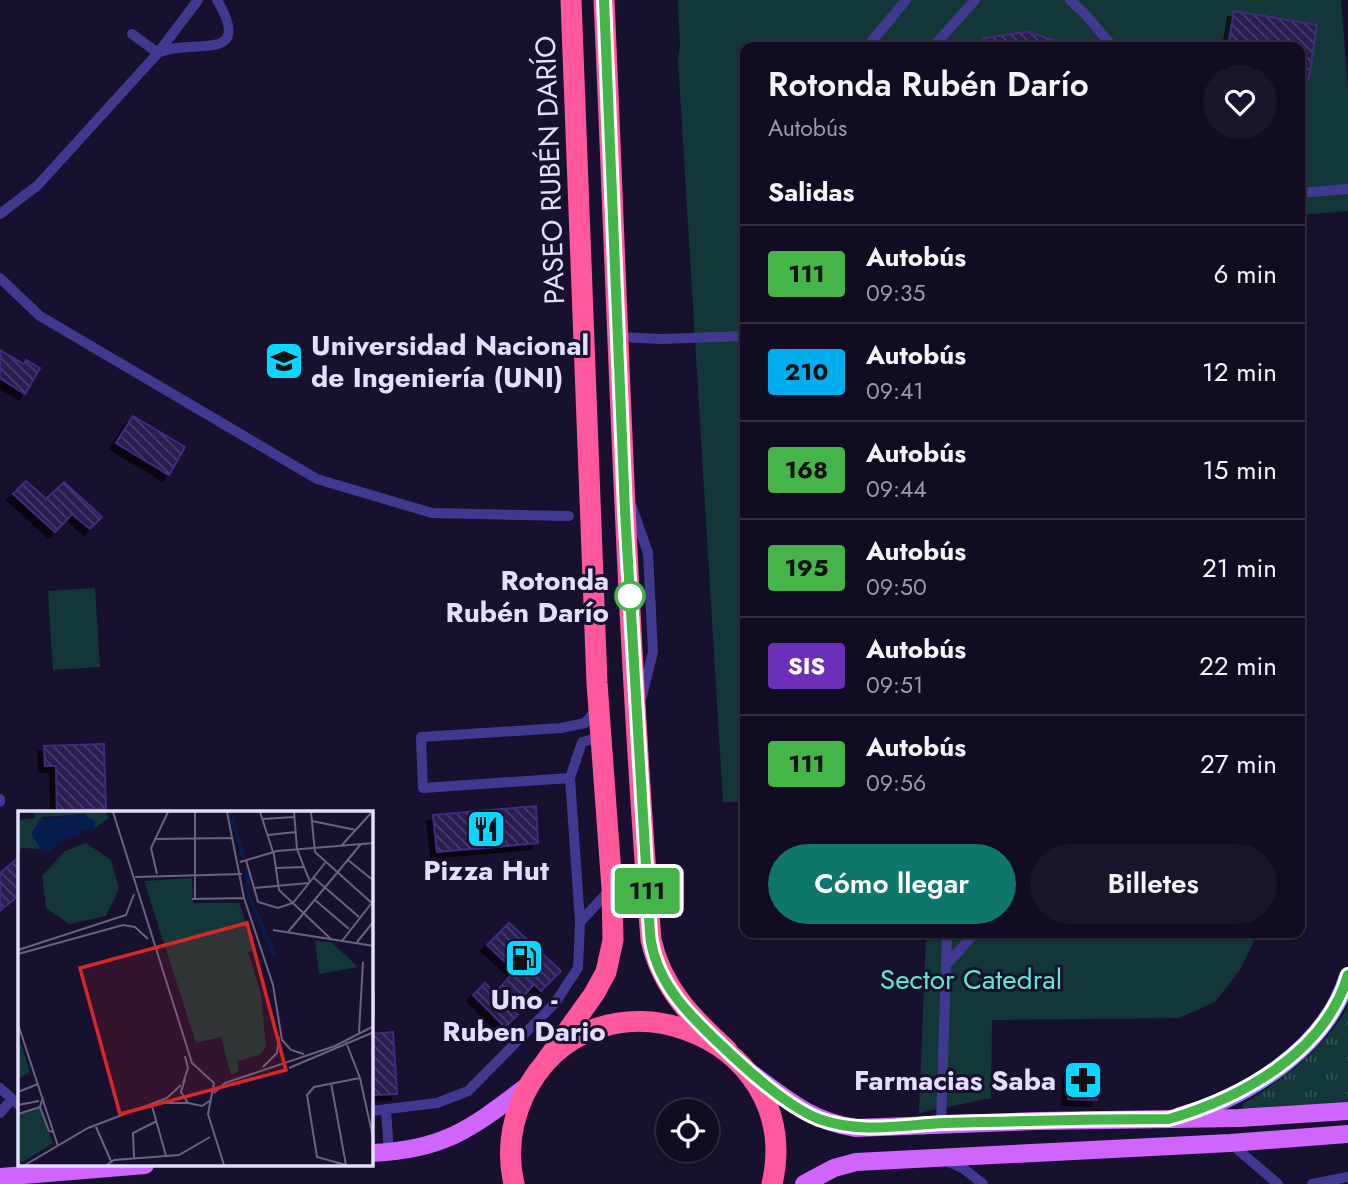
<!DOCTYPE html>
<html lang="es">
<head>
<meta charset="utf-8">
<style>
  body { margin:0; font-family:Jost,sans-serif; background:#1a152a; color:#f1f3f6; height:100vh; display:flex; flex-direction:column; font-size:26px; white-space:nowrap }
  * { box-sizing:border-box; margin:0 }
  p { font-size:23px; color:#9c9ba5 }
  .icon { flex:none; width:38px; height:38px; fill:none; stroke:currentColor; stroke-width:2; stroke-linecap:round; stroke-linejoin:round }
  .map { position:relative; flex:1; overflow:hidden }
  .sheet { position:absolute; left:740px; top:42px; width:565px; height:896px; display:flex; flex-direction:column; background:#110c22; border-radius:14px; box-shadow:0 2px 5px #0004,0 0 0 2px #302c40 }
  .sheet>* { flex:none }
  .badge { padding:0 14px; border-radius:5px; font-size:24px; line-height:46px }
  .buttons { position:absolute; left:656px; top:1099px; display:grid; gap:14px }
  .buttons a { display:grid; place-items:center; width:63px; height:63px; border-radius:50%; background:#110c22; box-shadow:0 2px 5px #0004,0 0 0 2px #302c40; font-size:35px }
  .map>.badge { position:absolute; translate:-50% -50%; box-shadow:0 0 0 4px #fff }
  h2 { padding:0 28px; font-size:26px; line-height:63px }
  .round { display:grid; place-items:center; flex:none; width:74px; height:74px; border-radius:37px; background:#1a152a }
  .overview { display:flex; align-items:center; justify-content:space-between; height:119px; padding:0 28px }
  h1 { font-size:33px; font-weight:600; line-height:52px }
  .primary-button { display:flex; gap:14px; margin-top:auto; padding:14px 28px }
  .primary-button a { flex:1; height:80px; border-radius:42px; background:#0f766e; color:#fff; font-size:28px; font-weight:600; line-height:80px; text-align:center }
  .primary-button a+a { background:#1a152a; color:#f1f3f6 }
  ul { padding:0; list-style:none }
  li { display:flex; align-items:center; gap:21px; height:98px; padding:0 28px; border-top:2px solid #302c40 }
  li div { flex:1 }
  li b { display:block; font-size:26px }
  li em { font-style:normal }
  li .badge { min-width:77px; font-weight:700; text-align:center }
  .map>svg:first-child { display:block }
</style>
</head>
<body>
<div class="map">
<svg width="1348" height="1184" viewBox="0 0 1348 1184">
  <defs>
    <pattern id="park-tufts" width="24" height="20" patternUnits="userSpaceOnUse" patternTransform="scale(1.75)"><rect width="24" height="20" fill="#133738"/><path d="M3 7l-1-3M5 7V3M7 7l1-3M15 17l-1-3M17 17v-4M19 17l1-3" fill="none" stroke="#355456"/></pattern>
    <pattern id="building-back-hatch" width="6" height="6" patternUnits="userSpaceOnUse" patternTransform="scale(1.75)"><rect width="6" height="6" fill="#291b50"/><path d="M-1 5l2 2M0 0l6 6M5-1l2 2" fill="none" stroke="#483c6a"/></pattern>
    <filter id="shadow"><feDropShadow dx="-6" dy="6" stdDeviation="0" flood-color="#0009"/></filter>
  </defs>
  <rect width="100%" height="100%" fill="#17102e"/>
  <path fill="#133738" d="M678 0H1341L1348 86V211L1300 215V47H746L745 802H723L678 59 680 45Z
    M1300 405 1306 562 1300 611Z
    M95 588 100 667 53 670 48 591Z
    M926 933H1258L1240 970 1215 1002 1179 1018 992 1020 991 1098 919 1113Z"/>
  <path fill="url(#park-tufts)" d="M1348 1007V1105L1242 1109 1243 1104C1285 1078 1322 1050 1348 1007Z"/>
  <path fill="url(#building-back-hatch)" stroke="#412c7d" stroke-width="2" filter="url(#shadow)" d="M1234 11 1317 25 1309 78 1300 77V47H1228Z
    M1027 32 1064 43V47H985L984 38Z
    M0 350 24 364 26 360 40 368 25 394 0 378Z
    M133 416 185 447 169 475 116 443Z
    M26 481 46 499 64 482 102 517 90 529 72 514 55 532 13 494Z
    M104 744 106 809 57 810 56 766H45L44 746Z
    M536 806 538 843 437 852 433 815Z
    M19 857V895L0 911V873Z
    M509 923 561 971 541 991 534 984 512 1009 518 1015 505 1027 473 995 485 983 495 993 515 971 487 945Z
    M393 1032 397 1094 371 1095V1034Z
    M1069 1070 1098 1071 1097 1100 1068 1099Z"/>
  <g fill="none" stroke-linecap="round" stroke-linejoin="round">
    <path stroke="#41398f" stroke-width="10" d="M1070 0 1084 13 1113 47
      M132 34 158 53
      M867 47 906 0
      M933 47 975 0
      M160 52C192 38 255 64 217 0
      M1300 193 1348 189
      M0 214 38 185 158 53 198 0
      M0 278 40 316 317 479 432 513 569 516
      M619 337 662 339 746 336
      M632 507 648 553 653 652 642 696
      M570 778 423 788 421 737 561 728 585 723 597 709
      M0 799V802
      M580 922 609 891
      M948 963 975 933
      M0 1088 19 1105
      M386 1110 389 1152
      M371 1111 437 1103 468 1091 555 1003 578 968 580 922 570 778 582 742 601 737
      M0 1113 12 1099
      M941 1124 947 933
      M1230 1143 1278 1184
      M947 1161 964 1169 983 1184
      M1312 1184 1348 1177"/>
    <path stroke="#8074ff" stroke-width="18" d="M1180 1116C1248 1097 1327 1047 1348 976"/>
    <path stroke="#cf64ff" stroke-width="18" d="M751 1073C788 1100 810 1121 856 1128L1037 1121 1239 1118 1348 1111
      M371 1153C446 1150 473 1127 530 1084
      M0 1177 145 1165
      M804 1184 834 1168 856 1162 1230 1143 1348 1134"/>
    <path stroke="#ff589d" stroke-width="21" d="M604 0C618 313 626 627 651 940 662 988 692 1018 727 1050
      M539 1071 594 994 606 972 613 940 612 888 597 683 571 0
      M514 1184C507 1154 511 1123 524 1095 592 955 807 1032 772 1184"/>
  </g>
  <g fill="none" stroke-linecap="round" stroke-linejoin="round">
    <g stroke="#fff" stroke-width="16">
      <path id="line" d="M604 0 625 511 648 900C649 913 649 928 651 942 659 986 690 1016 722 1046 747 1070 786 1106 819 1119 861 1134 902 1125 945 1123 1020 1121 1095 1119 1169 1119 1241 1098 1325 1053 1348 975"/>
    </g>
    <use href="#line" stroke="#45b549" stroke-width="10"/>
  </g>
  <defs>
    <g id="university-square" transform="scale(2.0125)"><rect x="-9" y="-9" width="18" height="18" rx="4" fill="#09d7ff" stroke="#17102e"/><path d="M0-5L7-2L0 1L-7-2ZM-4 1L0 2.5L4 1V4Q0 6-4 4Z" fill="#111"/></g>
    <g id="restaurant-square" transform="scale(2.0125)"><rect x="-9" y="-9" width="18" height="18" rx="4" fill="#09d7ff" stroke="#17102e"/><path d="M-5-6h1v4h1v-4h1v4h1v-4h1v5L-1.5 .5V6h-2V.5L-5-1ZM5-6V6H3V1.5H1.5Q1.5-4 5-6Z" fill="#111"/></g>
    <g id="fuel-square" transform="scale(2.0125)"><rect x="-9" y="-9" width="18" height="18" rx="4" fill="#09d7ff" stroke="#17102e"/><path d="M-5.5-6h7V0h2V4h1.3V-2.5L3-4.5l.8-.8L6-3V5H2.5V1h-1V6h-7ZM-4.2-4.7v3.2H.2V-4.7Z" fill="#111"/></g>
    <g id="pharmacy-square" transform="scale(2.0125)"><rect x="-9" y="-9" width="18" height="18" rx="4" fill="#09d7ff" stroke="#17102e"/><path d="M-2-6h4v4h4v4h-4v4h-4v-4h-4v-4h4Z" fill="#111"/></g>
  </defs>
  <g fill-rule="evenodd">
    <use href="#university-square" x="284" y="361"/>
    <use href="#restaurant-square" x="486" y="829"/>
    <use href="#fuel-square" x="524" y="958"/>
    <use href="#pharmacy-square" x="1083" y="1080"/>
  </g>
  <circle fill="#fff" stroke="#45b549" stroke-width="3.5" cx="630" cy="596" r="14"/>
  <g text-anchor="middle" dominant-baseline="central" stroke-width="6" stroke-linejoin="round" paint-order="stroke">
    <g font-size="28" fill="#e3ddff" stroke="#17102e">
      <text transform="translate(550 170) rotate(-92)">PASEO RUBÉN DARÍO</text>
    </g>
    <g font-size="28" font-weight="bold" fill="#e3ddff" stroke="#17102e">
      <text x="311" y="345" text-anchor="start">Universidad Nacional<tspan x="311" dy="32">de Ingeniería (UNI)</tspan></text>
      <text x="486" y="870">Pizza Hut</text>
      <text x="524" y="999">Uno -<tspan x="524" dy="32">Ruben Dario</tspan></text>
      <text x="1056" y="1080" text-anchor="end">Farmacias Saba</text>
    </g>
    <g font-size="28" font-weight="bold" fill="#e3ddff" stroke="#17102e" text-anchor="end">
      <text x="609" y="580">Rotonda<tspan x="609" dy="32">Rubén Darío</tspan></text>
    </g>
    <g font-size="28" fill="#60e7ce" stroke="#17102e">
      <text x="971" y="979">Sector Catedral</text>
    </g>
  </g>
  <g transform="translate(18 811)">
    <rect width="355" height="355" fill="#17102e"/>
    <path d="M68 32 93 49 101 78 88 105 51 113 28 97 24 65 47 40ZM174 67 175 92H221L237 138 230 141 243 183 248 236 242 244 219 250 221 260 213 264 203 226 178 232 126 70ZM297 130 313 131 340 156 301 163ZM0 224 12 261 0 268ZM22 296 35 332 0 354V303Z" fill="#133738"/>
    <path d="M17 1H88L91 7 77 17 67 3 25 6 14 21 24 38 4 37 0 42V9L17 7Z" fill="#133738"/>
    <path d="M63 3 77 10V18L63 19 62 24 40 31 31 42 24 40 14 24 21 9Z" fill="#081d4f"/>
    <path fill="none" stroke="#081d4f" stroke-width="3.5" d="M213 1 225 46M229 59 231 85 256 144"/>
    <path fill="none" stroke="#696282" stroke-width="2" d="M95 1 174 252 196 272 190 303 206 354M177 1V88M209 1 226 87 255 174 264 229 273 239 286 243M242 1 256 44 261 79 314 129M276 1 279 38 292 71M293 1 297 41 356 94M245 8 276 6M294 10 338 19M250 24 278 21M136 28 215 27M324 34 354 1M228 49 240 91 260 97 275 92 307 52M330 49 356 70M222 51 259 40 356 32M258 57 286 56M139 63 133 37 150 1M117 66 224 63M296 67 341 106M235 77 291 72M174 88 226 87M297 89 331 118M255 119 356 135M270 121 343 33M324 130 356 89M339 131 356 110M0 139 108 104 116 83M0 143 105 114 117 116 130 128M356 180V207M0 213 40 335M341 222 345 151M328 231 342 267 356 331M245 256 259 242 261 226M271 257 356 221M167 268 163 281 170 292 184 295 193 289M165 272 170 257 167 245M313 272 328 354M0 281 20 273M196 282 207 272 317 235 356 215M25 286 22 296 31 320 35 321M145 292H170M0 294 21 290M134 295 148 345M0 303 22 296M78 316 93 350M116 347 115 322 139 310M7 354 70 317 149 287 163 274M89 354 96 349 161 344 192 326M328 354 299 346 289 284 296 276 342 267"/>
    <path fill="#d62828" fill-opacity="0.15" stroke="#d62828" stroke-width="3.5" d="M229 112 268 259 102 303 62 157Z"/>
    <rect width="355" height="355" fill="none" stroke="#e3ddff" stroke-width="3.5"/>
  </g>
</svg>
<div class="buttons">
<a><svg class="icon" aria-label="locate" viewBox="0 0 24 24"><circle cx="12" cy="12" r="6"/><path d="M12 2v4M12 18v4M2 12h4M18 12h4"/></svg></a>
</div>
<b class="badge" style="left:647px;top:891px;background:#45b549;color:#111">111</b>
<section class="sheet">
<div class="overview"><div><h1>Rotonda Rubén Darío</h1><p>Autobús</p></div><a class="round"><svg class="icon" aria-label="heart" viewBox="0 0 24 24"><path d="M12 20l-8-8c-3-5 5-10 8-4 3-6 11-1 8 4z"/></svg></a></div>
<h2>Salidas</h2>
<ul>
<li><span class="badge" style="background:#45b549;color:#111">111</span><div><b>Autobús</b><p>09:35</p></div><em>6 min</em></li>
<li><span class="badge" style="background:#00adee;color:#111">210</span><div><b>Autobús</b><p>09:41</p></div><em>12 min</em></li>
<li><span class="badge" style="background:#45b549;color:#111">168</span><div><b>Autobús</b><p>09:44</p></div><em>15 min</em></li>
<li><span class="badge" style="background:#45b549;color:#111">195</span><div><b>Autobús</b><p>09:50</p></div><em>21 min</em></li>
<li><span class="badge" style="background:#6d2fba;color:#fff">SIS</span><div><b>Autobús</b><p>09:51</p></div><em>22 min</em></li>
<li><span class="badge" style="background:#45b549;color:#111">111</span><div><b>Autobús</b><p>09:56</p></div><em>27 min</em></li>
</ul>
<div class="primary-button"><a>Cómo llegar</a><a>Billetes</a></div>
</section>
</div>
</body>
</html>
